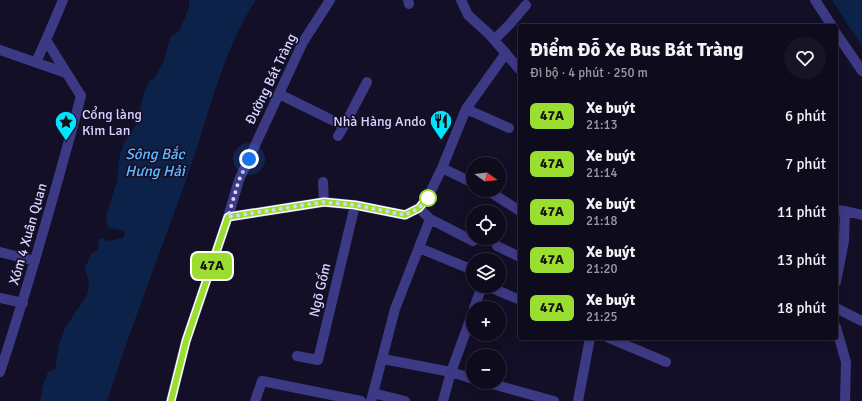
<!DOCTYPE html>
<html lang="vi">
<head>
<meta charset="utf-8">
<style>
  body { margin:0; font-family:Signika,sans-serif; background:#171425; color:#f1f3f6; height:100vh; display:flex; flex-direction:column; font-size:15px; white-space:nowrap }
  * { box-sizing:border-box; margin:0 }
  p { font-size:13px; color:#9b9ba3 }
  .icon { flex:none; width:22px; height:22px; fill:none; stroke:currentColor; stroke-width:2; stroke-linecap:round; stroke-linejoin:round }
  .map { position:relative; flex:1; overflow:hidden }
  .side { position:absolute; left:518px; top:24px; width:320px; height:316px; display:flex; flex-direction:column; background:#0e0b1c; border-radius:4px; box-shadow:0 2px 10px #0003,0 0 0 1px #2e2b3b }
  .side>* { flex:none }
  .badge { padding:0 8px; border-radius:6px; font-size:14px; line-height:26px }
  .needle { width:26px; rotate:104deg }
  .fabs { position:absolute; left:466px; top:157px; display:grid; gap:8px }
  .fabs a { display:grid; place-items:center; width:40px; height:40px; border-radius:50%; background:#0e0b1c; box-shadow:0 2px 10px #0003,0 0 0 1px #2e2b3b; font-size:20px }
  .you { position:absolute; width:20px; height:20px; margin:-10px; border:3px solid #fff; border-radius:50%; background:#1a73e8; box-shadow:0 0 0 6px #1a73e833 }
  .map>.badge { position:absolute; translate:-50% -50%; box-shadow:0 0 0 2px #fff }
  .round { display:grid; place-items:center; flex:none; width:42px; height:42px; border-radius:21px; background:#171425 }
  .headline { display:flex; align-items:center; justify-content:space-between; height:68px; padding:0 12px }
  h1 { font-size:19px; font-weight:700; line-height:30px }
  ul { padding:0; list-style:none }
  li { display:flex; align-items:center; gap:12px; height:48px; padding:0 12px }
  li div { flex:1 }
  li b { display:block; font-size:15px }
  li em { font-style:normal }
  li .badge { min-width:44px; font-weight:700; text-align:center }
  .map>svg:first-child { display:block }
</style>
</head>
<body>
<div class="map">
<svg width="862" height="401" viewBox="0 0 862 401">
  <rect width="100%" height="100%" fill="#130f26"/>
  <path fill="#0c2248" d="M189 0H256C222 52 209 114 189 172 162 248 132 324 107 401H40L43 385 48 372 55 369 59 345 65 328 87 295 89 283 85 268 91 254 98 249 99 239 104 238 107 241 123 238 125 233 120 230 109 228 107 225 106 216 117 181 120 154 125 141 136 125 144 92 149 81 154 79 164 61 170 37 180 30 189 7Z
    M832 0H862V46Z"/>
  <g fill="none" stroke-linecap="round" stroke-linejoin="round">
    <path stroke="#3d3a85" stroke-width="10" d="M408 0 409 4
      M461 0 468 15 489 34 520 70
      M815 0 832 26
      M836 33 862 71
      M494 40 510 24 526 5
      M0 50 66 73
      M36 62 46 40
      M279 94 344 126 367 82
      M466 109 509 128
      M338 136 344 126
      M442 168 473 183
      M323 182 324 202
      M487 190 520 211
      M836 210 845 211 862 215
      M228 217 324 202 355 205 405 215 419 208 428 197 442 168 466 109 506 53
      M430 219 473 241
      M497 246 520 257
      M419 248 473 270
      M0 252 35 261
      M836 282 844 241 845 211
      M487 286 520 300
      M0 298 23 303
      M474 308 482 286
      M836 308 862 321
      M836 327 846 362 845 401
      M609 338 666 362
      M297 356 318 360 355 205
      M383 359 451 372 473 379
      M0 372C30 281 56 189 81 96L46 40 63 0
      M485 382 554 401
      M373 393 405 401
      M171 401 186 341 228 217 239 180 303 42 330 0
      M255 401 262 381 361 401
      M371 401 395 309 430 219 419 208
      M443 401 451 372 473 312
      M578 401 590 338"/>
  </g>
  <g fill="none" stroke-linecap="round" stroke-linejoin="round">
    <g stroke="#fff" stroke-width="9">
      <path id="line" d="M171 401 186 341 228 217 324 202 355 205 405 215 419 208 428 197"/>
    </g>
    <use href="#line" stroke="#9cdd31" stroke-width="6"/>
    <path stroke="#d9d4ff" stroke-width="4" stroke-dasharray="0 7.2" d="M249 159 239 180 228 217 324 202 355 205 405 215 419 208 428 198"/>
  </g>
  <defs>
    <g id="restaurant-pin" transform="scale(1.15)"><path d="M0 17L-7.5 6A9.5 9.5 0 1 1 7.5 6Z" fill="#00e5ff" stroke="#130f26"/><path d="M-5-6h1v4h1v-4h1v4h1v-4h1v5L-1.5 .5V6h-2V.5L-5-1ZM5-6V6H3V1.5H1.5Q1.5-4 5-6Z" fill="#111"/></g>
    <g id="sight-pin" transform="scale(1.15)"><path d="M0 17L-7.5 6A9.5 9.5 0 1 1 7.5 6Z" fill="#00e5ff" stroke="#130f26"/><path d="M0-6L1.8-2.2L6-1.7L2.9 1.2L3.7 5.4L0 3.3L-3.7 5.4L-2.9 1.2L-6-1.7L-1.8-2.2Z" fill="#111"/></g>
  </defs>
  <g fill-rule="evenodd">
    <use href="#restaurant-pin" x="441" y="121"/>
    <use href="#sight-pin" x="66" y="122"/>
  </g>
  <circle fill="#fff" stroke="#9cdd31" stroke-width="2" cx="428" cy="198" r="8"/>
  <g text-anchor="middle" dominant-baseline="central" stroke-width="3.5" stroke-linejoin="round" paint-order="stroke">
    <g font-size="14" fill="#d9d4ff" stroke="#130f26">
      <text transform="translate(271 79) rotate(-64)">Đường Bát Tràng</text>
      <text transform="translate(28 234) rotate(-74)">Xóm 4 Xuân Quan</text>
      <text transform="translate(320 290) rotate(-77)">Ngõ Gốm</text>
    </g>
    <g font-size="14" fill="#d9d4ff" stroke="#130f26" text-anchor="start">
      <text x="82" y="114">Cổng làng<tspan x="82" dy="16">Kim Lan</tspan></text>
      <text x="426" y="121" text-anchor="end">Nhà Hàng Ando</text>
    </g>
    <g font-size="15" font-style="italic" fill="#62b6ff" stroke="#130f26">
      <text x="155" y="154">Sông Bắc<tspan x="155" dy="17">Hưng Hải</tspan></text>
    </g>
  </g>
</svg>
<div class="fabs">
<a><svg class="needle" viewBox="-14 -14 28 28"><path d="M0-13l5 13h-10z" fill="#e53935"/><path d="M0 13l5-13h-10z" fill="#9b9ba3"/></svg></a>
<a><svg class="icon" aria-label="locate" viewBox="0 0 24 24"><circle cx="12" cy="12" r="6"/><path d="M12 2v4M12 18v4M2 12h4M18 12h4"/></svg></a>
<a><svg class="icon" aria-label="layers" viewBox="0 0 24 24"><path d="M12 4l9 5-9 5-9-5zM3 14l9 5 9-5"/></svg></a>
<a>+</a>
<a>−</a>
</div>
<div class="you" style="left:249px;top:159px"></div>
<b class="badge" style="left:212px;top:266px;background:#9cdd31;color:#111">47A</b>
<section class="side">
<div class="headline"><div><h1>Điểm Đỗ Xe Bus Bát Tràng</h1><p>Đi bộ · 4 phút · 250 m</p></div><a class="round"><svg class="icon" aria-label="heart" viewBox="0 0 24 24"><path d="M12 20l-8-8c-3-5 5-10 8-4 3-6 11-1 8 4z"/></svg></a></div>
<ul>
<li><span class="badge" style="background:#9cdd31;color:#111">47A</span><div><b>Xe buýt</b><p>21:13</p></div><em>6 phút</em></li>
<li><span class="badge" style="background:#9cdd31;color:#111">47A</span><div><b>Xe buýt</b><p>21:14</p></div><em>7 phút</em></li>
<li><span class="badge" style="background:#9cdd31;color:#111">47A</span><div><b>Xe buýt</b><p>21:18</p></div><em>11 phút</em></li>
<li><span class="badge" style="background:#9cdd31;color:#111">47A</span><div><b>Xe buýt</b><p>21:20</p></div><em>13 phút</em></li>
<li><span class="badge" style="background:#9cdd31;color:#111">47A</span><div><b>Xe buýt</b><p>21:25</p></div><em>18 phút</em></li>
</ul>
</section>
</div>
</body>
</html>
